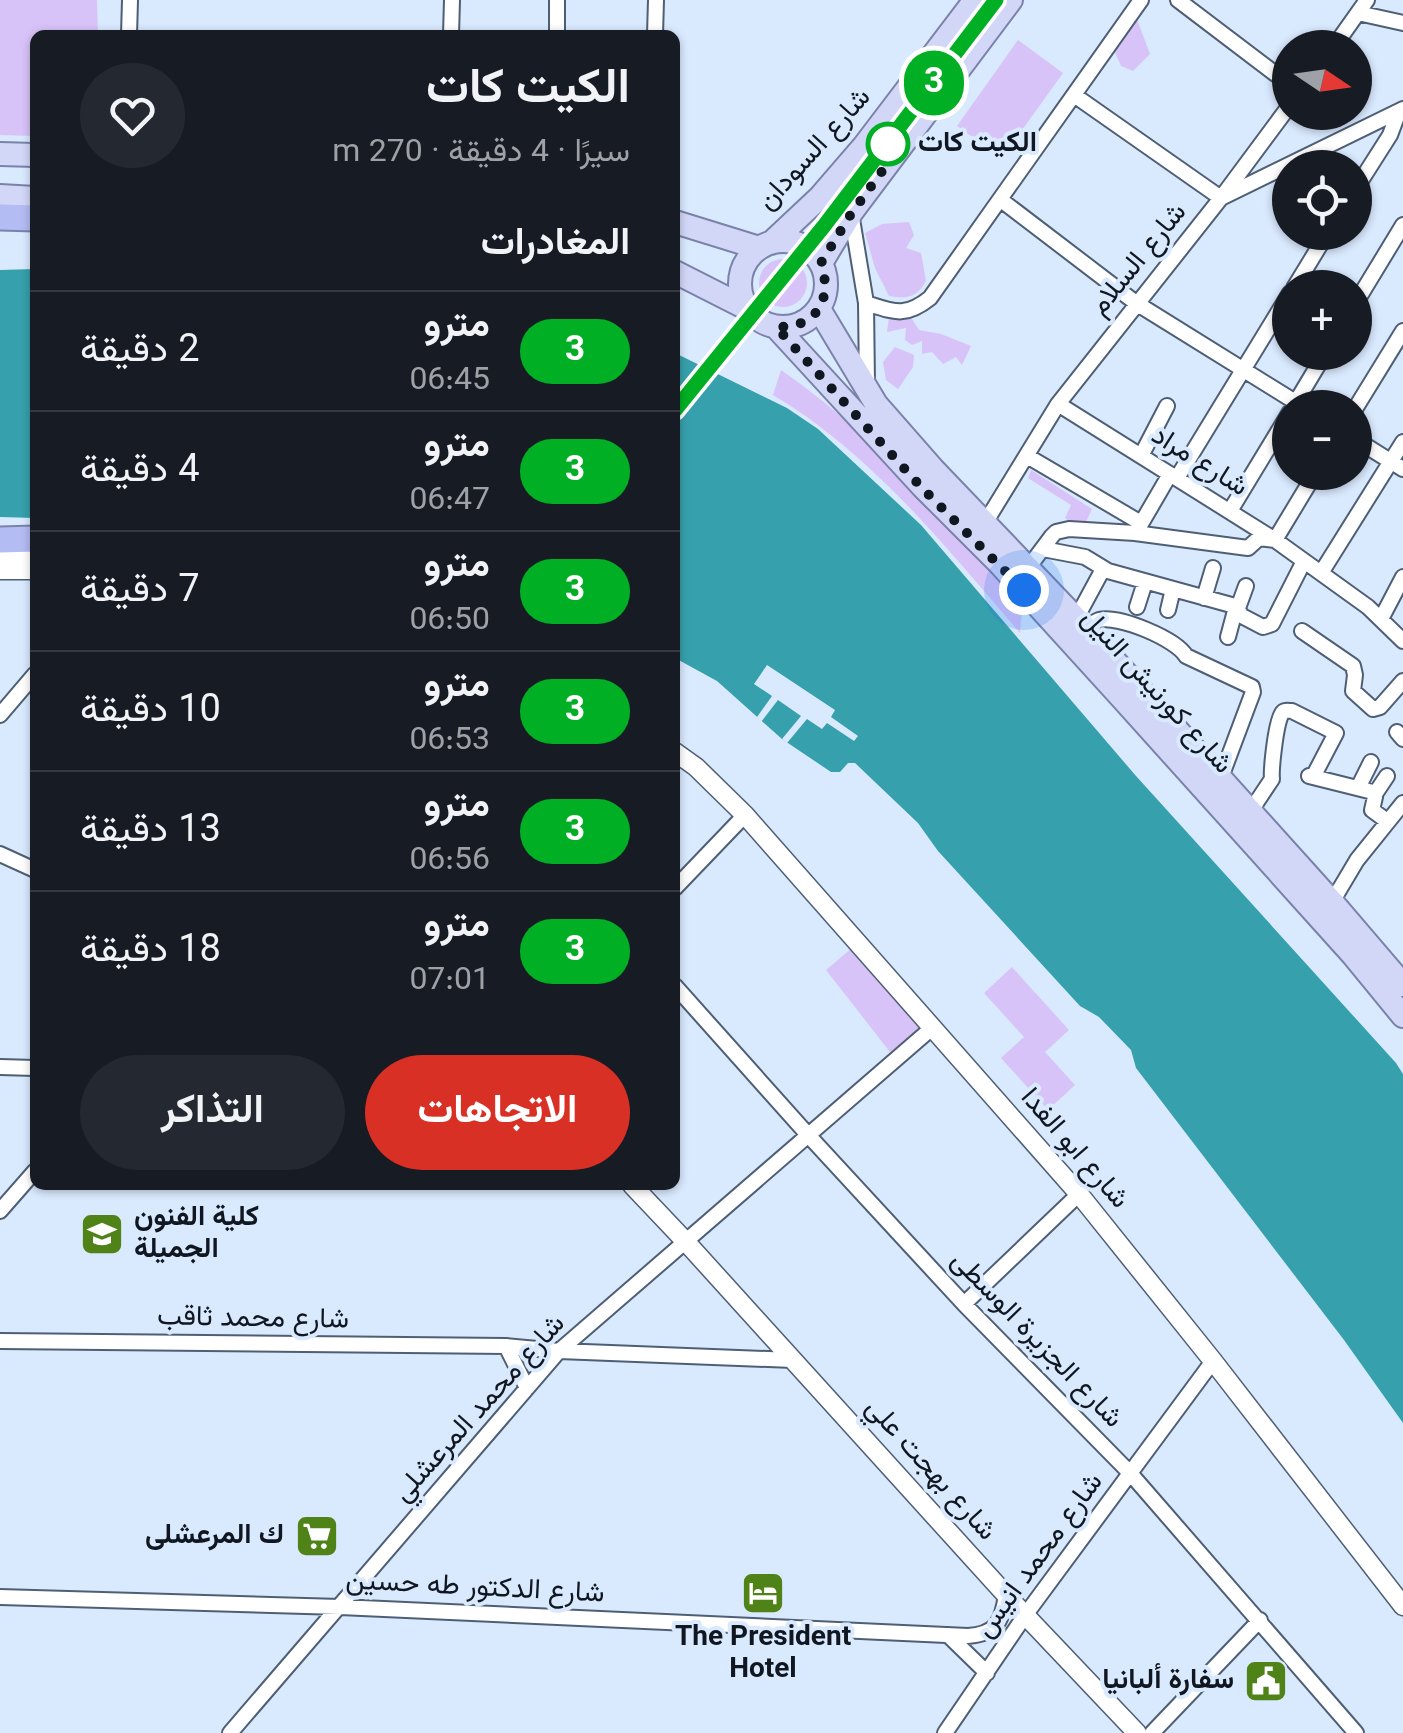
<!DOCTYPE html>
<html lang="ar">
<head>
<meta charset="utf-8">
<style>
  body { margin:0; font-family:Georgia,Vazirmatn,serif; background:#242831; color:#f1f3f6; direction:rtl; height:100vh; display:flex; flex-direction:column; font-size:38px; white-space:nowrap }
  * { box-sizing:border-box; margin:0 }
  p { font-size:32px; color:#9ea1a6 }
  .icon { flex:none; width:55px; height:55px; fill:none; stroke:currentColor; stroke-width:2; stroke-linecap:round; stroke-linejoin:round }
  .map { position:relative; flex:1; overflow:hidden; direction:ltr }
  .sheet { position:absolute; left:30px; top:30px; width:650px; height:1160px; display:flex; flex-direction:column; background:#171b24; border-radius:15px; box-shadow:0 2px 8px #0004; direction:rtl }
  .sheet>* { flex:none }
  .badge { padding:0 20px; border-radius:32px; font-size:35px; line-height:65px }
  .needle { width:65px; rotate:103deg }
  .fabs { position:absolute; left:1272px; top:30px; display:grid; gap:20px }
  .fabs a { display:grid; place-items:center; width:100px; height:100px; border-radius:50%; background:#171b24; box-shadow:0 2px 8px #0004; font-size:50px }
  .you { position:absolute; width:50px; height:50px; margin:-25px; border:8px solid #fff; border-radius:50%; background:#1a73e8; box-shadow:0 0 0 15px #1a73e833 }
  .map>.badge { position:absolute; translate:-50% -50%; box-shadow:0 0 0 5px #fff }
  h2 { padding:0 50px; font-size:38px; line-height:90px }
  .round { display:grid; place-items:center; flex:none; width:105px; height:105px; border-radius:52px; background:#242831 }
  .summary { display:flex; align-items:center; justify-content:space-between; height:170px; padding:0 50px }
  h1 { font-size:48px; font-weight:700; line-height:75px }
  .primary-button { display:flex; gap:20px; margin-top:auto; padding:20px 50px }
  .primary-button a { flex:1; height:115px; border-radius:60px; background:#d93025; color:#fff; font-size:40px; font-weight:700; line-height:115px; text-align:center }
  .primary-button a+a { background:#242831; color:#f1f3f6 }
  ul { padding:0; list-style:none }
  li { display:flex; align-items:center; gap:30px; height:120px; padding:0 50px; border-top:2px solid #363941 }
  li div { flex:1 }
  li b { display:block; font-size:38px }
  li em { font-style:normal }
  li .badge { min-width:110px; font-weight:700; text-align:center }
  .map>svg:first-child { display:block }
</style>
</head>
<body>
<div class="map">
<svg width="1403" height="1733" viewBox="0 0 1403 1733">
  <rect width="100%" height="100%" fill="#d9e9fe"/>
  <path fill="#d8c3f9" d="M0 0H97L98 35H35V136L0 135Z
    M1135 14 1150 54 1133 71 1121 66 1114 50Z
    M1018 40 1063 73 1002 158 957 126Z
    M909 222 914 235 906 248 921 253 926 281C917 298 906 299 889 296L875 268 865 233 882 224Z
    M759 283a24 24 0 1 1 48 0a24 24 0 1 1-48 0Z
    M889 317 912 319 919 330 941 334 971 346 962 365 956 357 943 364 932 352 922 354V341L912 345 905 340 906 328 887 332Z
    M895 347 914 355 913 367 898 389 886 380 883 362Z
    M781 370C872 433 946 518 1023 596L1020 633C946 547 872 454 773 395Z
    M1031 470 1092 509 1085 524 1078 528 1065 518 1071 505 1028 478Z
    M852 948 925 1027 890 1052 826 970Z
    M1012 967 1069 1030 1045 1052 1075 1085 1048 1110 1001 1058 1024 1037 984 993Z"/>
  <path fill="#36a0ac" d="M35 269V518L0 517V270Z
    M675 353 787 408 818 429 921 525 1136 776 1396 1063 1403 1074V1423L1344 1340 1136 1068 1131 1050 1099 1017 1080 1006 938 851 918 823 855 763H848L840 772H831L782 739 717 681 675 658Z"/>
  <path fill="#d9e9fe" d="M767 665 835 710 831 717 858 736 854 741 827 723 822 729 807 719 787 743 782 739 801 716 778 700 761 722 757 717 772 696 754 684Z"/>
  <g fill="none" stroke-linecap="round" stroke-linejoin="round">
    <g stroke="#4e5f75" stroke-width="18">
      <path id="minor" d="M1178 0 1290 85
        M1358 13 1403 23
        M129 35 130 0
        M451 35 452 0
        M557 35V0
        M655 35 656 0
        M1333 48 1367 0
        M1074 95 1221 198 1290 105
        M1355 190 1390 135 1399 111
        M1001 200 1136 303 1305 408
        M851 213 866 303 867 384
        M1294 288 1328 232
        M866 303C894 312 905 318 930 298L1141 0
        M1355 304 1403 225
        M1058 404 1275 540 1368 607 1403 641
        M1293 407 1326 352
        M1355 409 1403 331
        M1355 439 1403 469
        M1027 456 1141 523
        M1141 456 1167 406
        M1177 478 1290 293
        M1230 511 1290 412
        M985 523 1058 404 1221 198 1403 109
        M1138 529 1170 474
        M1043 549 1085 557 1108 571 1235 606 1242 616 1263 627 1272 624 1304 561
        M1028 568 1052 536 1056 532 1069 529 1135 533 1248 548 1259 538 1275 540 1316 472
        M1321 573 1403 442
        M1204 598 1213 568
        M1137 607 1145 582
        M1238 608 1246 586
        M1168 610 1173 589
        M1076 619 1103 569
        M1381 619 1403 577
        M1085 628C1090 625 1094 622 1099 620 1119 615 1176 639 1186 656L1252 687 1253 692 1220 780
        M1302 631 1353 666 1355 675 1353 691 1373 709 1380 707 1403 681
        M1228 637 1236 607
        M0 715 35 674
        M1397 732 1403 739
        M1309 776 1373 792 1375 797 1372 810 1387 821
        M1358 788 1371 762
        M1375 794 1387 776
        M1250 812 1272 779C1271 771 1276 717 1283 712 1285 710 1289 711 1292 711L1336 733 1313 777
        M0 854 35 870
        M675 888 745 815
        M1332 902 1357 860 1403 803
        M675 986 809 1136 964 1304 1130 1473 1356 1733
        M0 1067 35 1068
        M0 1211 35 1171
        M964 1304 1079 1194
        M0 1341 506 1346 559 1351 793 1360
        M506 1346 527 1388
        M0 1597 340 1607 968 1636C996 1634 1002 1622 1006 1595
        M948 1635 987 1673
        M230 1733 559 1351 932 1028
        M945 1733 1026 1614 1213 1361
        M1152 1733 1260 1620"/>
    </g>
    <g stroke="#4e5f75" stroke-width="21">
      <path id="tertiary" d="M0 555 35 554
        M0 570H35
        M675 752 696 767 745 815 1079 1194 1213 1361 1403 1606
        M632 1185 686 1242 1006 1595 1137 1733"/>
    </g>
    <g stroke="#7b82aa" stroke-width="26">
      <path id="primary" d="M0 154 35 155
        M0 196 35 198
        M675 222 759 248
        M740 284a43 43 0 1 1 86 0a43 43 0 1 1-86 0Z
        M771 243 820 197 864 146 975 0
        M821 263 851 213 1011 0
        M675 272 748 309
        M819 309 876 404 933 469 1085 628 1332 902 1403 985
        M776 327 923 487 999 563 1121 697 1353 955 1403 1016"/>
    </g>
    <g stroke="#7b82aa" stroke-width="29">
      <path id="motorway" d="M0 217 35 218
        M0 540 35 539"/>
    </g>
    <use href="#minor" stroke="#fff" stroke-width="14"/>
    <use href="#tertiary" stroke="#fff" stroke-width="18"/>
    <use href="#primary" stroke="#d2d7f8" stroke-width="22"/>
    <use href="#motorway" stroke="#b4bcf4" stroke-width="25"/>
  </g>
  <g fill="none" stroke-linecap="round" stroke-linejoin="round">
    <g stroke="#fff" stroke-width="22">
      <path id="line" d="M675 410 824 226 996 0"/>
    </g>
    <use href="#line" stroke="#00af23" stroke-width="15"/>
    <path stroke="#101720" stroke-width="10" stroke-dasharray="0 18" d="M888 144 896 152 851 214 821 263C833 300 817 328 776 327L922 488 1024 590"/>
  </g>
  <defs>
    <g id="university-square" transform="scale(2.25)"><rect x="-9" y="-9" width="18" height="18" rx="4" fill="#4f8217" stroke="#d9e9fe"/><path d="M0-5L7-2L0 1L-7-2ZM-4 1L0 2.5L4 1V4Q0 6-4 4Z" fill="#fff"/></g>
    <g id="supermarket-square" transform="scale(2.25)"><rect x="-9" y="-9" width="18" height="18" rx="4" fill="#4f8217" stroke="#d9e9fe"/><path d="M-6-5.5h2.5l.6 2H6L4.5 2H-2.5L-4.4-4H-6ZM-1.5 3.2a1.3 1.3 0 1 0 .1 0ZM3 3.2a1.3 1.3 0 1 0 .1 0Z" fill="#fff"/></g>
    <g id="hotel-square" transform="scale(2.25)"><rect x="-9" y="-9" width="18" height="18" rx="4" fill="#4f8217" stroke="#d9e9fe"/><path d="M-6-4.5h1.5V1H6V5H4.5V3h-9V5H-6ZM-4 0a1.8 1.8 0 1 1 3.6 0ZM.5 0V-2.5h3Q6-2.5 6 0Z" fill="#fff"/></g>
    <g id="civic-square" transform="scale(2.25)"><rect x="-9" y="-9" width="18" height="18" rx="4" fill="#4f8217" stroke="#d9e9fe"/><path d="M-.6-6.5H3V-4.5H.6V-3L4-1V1h2V6H-6V1h2V-1L-.6-3ZM-1.2 2.5V6h2.4V2.5Z" fill="#fff"/></g>
  </defs>
  <g fill-rule="evenodd">
    <use href="#university-square" x="102" y="1234"/>
    <use href="#supermarket-square" x="317" y="1536"/>
    <use href="#hotel-square" x="763" y="1593"/>
    <use href="#civic-square" x="1266" y="1681"/>
  </g>
  <circle fill="#fff" stroke="#00af23" stroke-width="5" cx="888" cy="144" r="20"/>
  <g text-anchor="middle" dominant-baseline="central" stroke-width="8" stroke-linejoin="round" paint-order="stroke">
    <g font-size="28" font-weight="bold" fill="#101720" stroke="#d9e9fe" text-anchor="start">
      <text x="918" y="144">الکيت کات</text>
    </g>
    <g font-size="28" fill="#101720" stroke="#d9e9fe">
      <text transform="translate(815 150) rotate(-48)">شارع السودان</text>
      <text transform="translate(1139 260) rotate(-51)">شارع السلام</text>
      <text transform="translate(1199 462) rotate(32)">شارع مراد</text>
      <text transform="translate(1156 692) rotate(48)">شارع كورنيش النيل</text>
      <text transform="translate(1074 1149) rotate(49)">شارع ابو الفدا</text>
      <text transform="translate(253 1319) rotate(1)">شارع محمد ثاقب</text>
      <text transform="translate(1036 1340) rotate(46)">شارع الجزيرة الوسطى</text>
      <text transform="translate(480 1409) rotate(-48)">شارع محمد المرعشلي</text>
      <text transform="translate(930 1470) rotate(48)">شارع بهجت علي</text>
      <text transform="translate(1040 1556) rotate(-54)">شارع محمد انيس</text>
      <text transform="translate(475 1588) rotate(3)">شارع الدكتور طه حسين</text>
    </g>
    <g font-size="28" font-weight="bold" fill="#101720" stroke="#d9e9fe" text-anchor="end">
      <text x="134" y="1218" text-anchor="start">كلية الفنون<tspan x="134" dy="32">الجميلة</tspan></text>
      <text x="284" y="1536">ك المرعشلى</text>
      <text x="763" y="1638" text-anchor="middle">The President<tspan x="763" dy="32">Hotel</tspan></text>
      <text x="1234" y="1681">سفارة ألبانيا</text>
    </g>
  </g>
</svg>
<div class="fabs">
<a><svg class="needle" viewBox="-14 -14 28 28"><path d="M0-13l5 13h-10z" fill="#e53935"/><path d="M0 13l5-13h-10z" fill="#9ea1a6"/></svg></a>
<a><svg class="icon" aria-label="locate" viewBox="0 0 24 24"><circle cx="12" cy="12" r="6"/><path d="M12 2v4M12 18v4M2 12h4M18 12h4"/></svg></a>
<a>+</a>
<a>−</a>
</div>
<div class="you" style="left:1024px;top:590px"></div>
<b class="badge" style="left:934px;top:83px;background:#00af23;color:#fff">3</b>
<section class="sheet">
<div class="summary"><div><h1>الکيت کات</h1><p>سيرًا · 4 دقيقة · 270 m</p></div><a class="round"><svg class="icon" aria-label="heart" viewBox="0 0 24 24"><path d="M12 20l-8-8c-3-5 5-10 8-4 3-6 11-1 8 4z"/></svg></a></div>
<h2>المغادرات</h2>
<ul>
<li><span class="badge" style="background:#00af23;color:#fff">3</span><div><b>مترو</b><p>06:45</p></div><em>2 دقيقة</em></li>
<li><span class="badge" style="background:#00af23;color:#fff">3</span><div><b>مترو</b><p>06:47</p></div><em>4 دقيقة</em></li>
<li><span class="badge" style="background:#00af23;color:#fff">3</span><div><b>مترو</b><p>06:50</p></div><em>7 دقيقة</em></li>
<li><span class="badge" style="background:#00af23;color:#fff">3</span><div><b>مترو</b><p>06:53</p></div><em>10 دقيقة</em></li>
<li><span class="badge" style="background:#00af23;color:#fff">3</span><div><b>مترو</b><p>06:56</p></div><em>13 دقيقة</em></li>
<li><span class="badge" style="background:#00af23;color:#fff">3</span><div><b>مترو</b><p>07:01</p></div><em>18 دقيقة</em></li>
</ul>
<div class="primary-button"><a>الاتجاهات</a><a>التذاكر</a></div>
</section>
</div>
</body>
</html>
